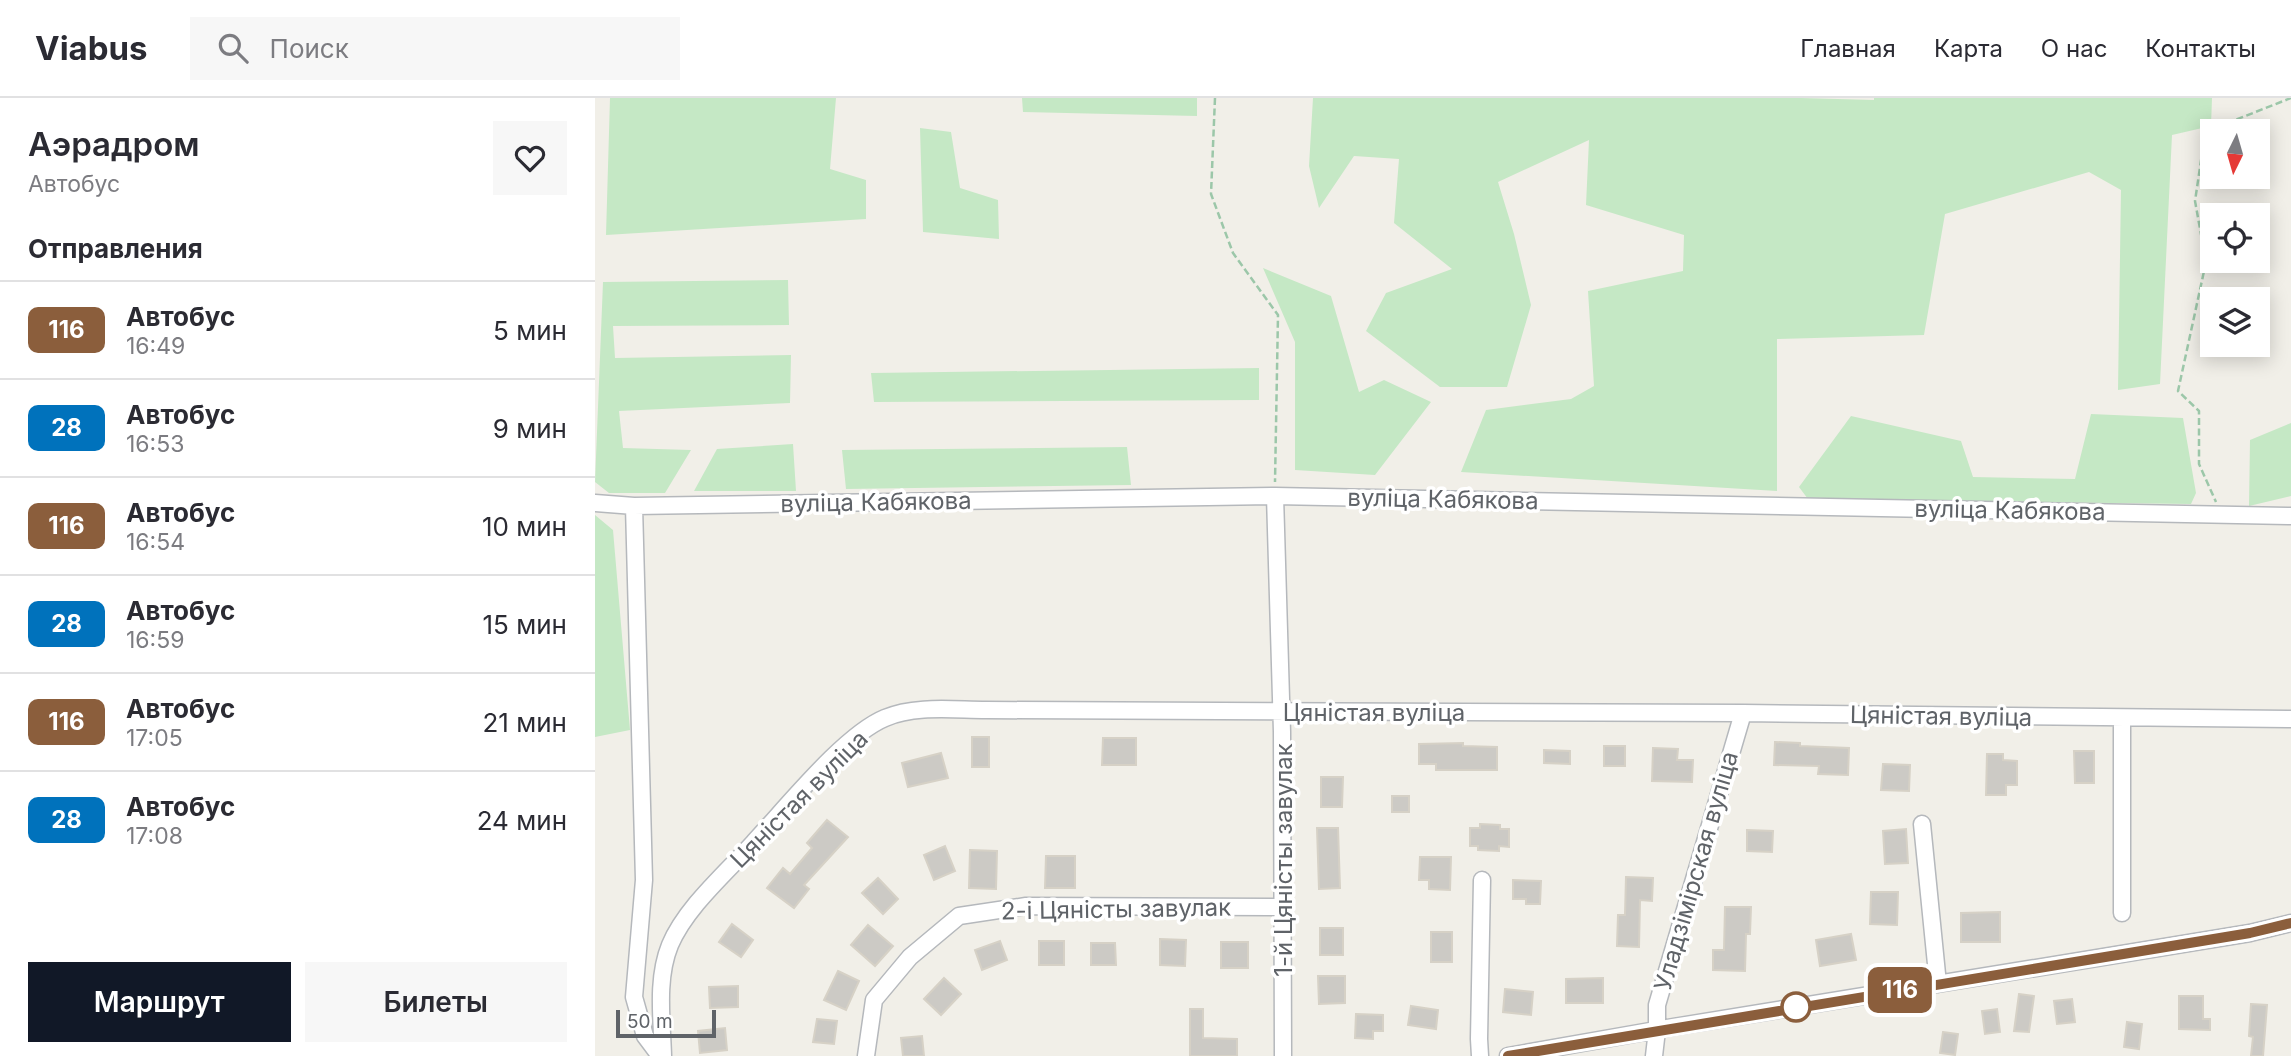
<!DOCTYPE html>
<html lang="ru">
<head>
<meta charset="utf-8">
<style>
  body { margin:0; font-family:Inter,sans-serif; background:#f7f7f7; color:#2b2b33; height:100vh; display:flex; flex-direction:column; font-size:26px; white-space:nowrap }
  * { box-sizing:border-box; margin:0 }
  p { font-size:23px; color:#7c7c81 }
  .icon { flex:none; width:38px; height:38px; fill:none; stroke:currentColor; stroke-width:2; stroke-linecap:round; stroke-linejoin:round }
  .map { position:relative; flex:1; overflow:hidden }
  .details { display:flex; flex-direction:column; background:#fff; width:595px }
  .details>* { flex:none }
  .badge { padding:0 14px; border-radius:10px; font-size:24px; line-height:46px }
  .needle { width:46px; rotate:185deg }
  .fabs { position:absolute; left:1605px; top:21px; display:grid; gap:14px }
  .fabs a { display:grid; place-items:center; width:70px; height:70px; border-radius:0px; background:#fff; box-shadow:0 4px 18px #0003; font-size:35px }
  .scale { position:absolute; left:21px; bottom:18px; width:100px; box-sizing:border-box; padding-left:7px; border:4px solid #5f6368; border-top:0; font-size:19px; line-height:24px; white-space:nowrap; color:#5f6368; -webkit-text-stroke:5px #fff; paint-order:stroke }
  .map>.badge { position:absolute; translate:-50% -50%; box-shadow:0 0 0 4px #fff }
  h2 { padding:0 28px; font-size:26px; line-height:63px }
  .round { display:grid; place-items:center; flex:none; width:74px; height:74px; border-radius:0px; background:#f7f7f7 }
  .head { display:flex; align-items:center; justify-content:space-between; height:119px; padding:0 28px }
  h1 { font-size:33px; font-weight:600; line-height:52px }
  .primary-button { display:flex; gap:14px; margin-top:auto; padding:14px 28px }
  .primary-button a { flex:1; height:80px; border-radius:0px; background:#111827; color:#fff; font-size:28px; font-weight:600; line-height:80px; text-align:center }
  .primary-button a+a { background:#f7f7f7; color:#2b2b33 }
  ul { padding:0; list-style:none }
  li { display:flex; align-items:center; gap:21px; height:98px; padding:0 28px; border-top:2px solid #e1e1e2 }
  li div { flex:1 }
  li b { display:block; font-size:26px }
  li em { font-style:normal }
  li .badge { min-width:77px; font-weight:700; text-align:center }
  header { display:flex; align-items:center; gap:42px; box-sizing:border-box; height:98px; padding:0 35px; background:#fff; border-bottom:2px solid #e1e1e2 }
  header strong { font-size:33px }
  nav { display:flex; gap:38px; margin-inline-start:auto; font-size:24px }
  .search { width:490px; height:63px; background:#f7f7f7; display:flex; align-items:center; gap:18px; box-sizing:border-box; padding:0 24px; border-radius:0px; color:#7c7c81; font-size:26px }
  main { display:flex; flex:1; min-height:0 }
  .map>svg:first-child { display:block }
</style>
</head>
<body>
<header>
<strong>Viabus</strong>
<div class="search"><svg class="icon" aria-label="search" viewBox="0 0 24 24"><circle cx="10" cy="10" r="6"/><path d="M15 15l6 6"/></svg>Поиск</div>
<nav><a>Главная</a><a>Карта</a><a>О нас</a><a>Контакты</a></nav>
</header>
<main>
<section class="details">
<div class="head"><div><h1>Аэрадром</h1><p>Автобус</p></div><a class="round"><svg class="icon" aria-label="heart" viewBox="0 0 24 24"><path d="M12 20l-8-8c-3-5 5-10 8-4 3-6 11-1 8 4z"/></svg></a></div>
<h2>Отправления</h2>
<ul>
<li><span class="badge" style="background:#8b5e3c;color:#fff">116</span><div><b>Автобус</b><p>16:49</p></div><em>5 мин</em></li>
<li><span class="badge" style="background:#0072bc;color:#fff">28</span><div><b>Автобус</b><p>16:53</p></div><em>9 мин</em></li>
<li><span class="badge" style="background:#8b5e3c;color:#fff">116</span><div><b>Автобус</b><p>16:54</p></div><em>10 мин</em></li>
<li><span class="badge" style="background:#0072bc;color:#fff">28</span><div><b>Автобус</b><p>16:59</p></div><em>15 мин</em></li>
<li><span class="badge" style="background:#8b5e3c;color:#fff">116</span><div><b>Автобус</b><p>17:05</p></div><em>21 мин</em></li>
<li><span class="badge" style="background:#0072bc;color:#fff">28</span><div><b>Автобус</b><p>17:08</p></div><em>24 мин</em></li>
</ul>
<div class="primary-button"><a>Маршрут</a><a>Билеты</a></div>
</section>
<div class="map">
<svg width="1696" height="958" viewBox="0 0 1696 958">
  <rect width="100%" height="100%" fill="#f1efe8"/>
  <path fill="#c5e8c5" d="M15 0H241L235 71 271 82V121L11 137Z
    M427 0H602V18L428 14Z
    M718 0H1206L1279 2V0H1617L1616 28 1577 37 1565 286 1523 292 1526 92 1494 74 1350 116 1329 237 1182 241V393L866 374 891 312 976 301 999 288 993 193 1088 173 1089 137 991 107 994 42 903 84 919 136 936 207 912 289H845L771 233 791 195 857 171 799 125 804 61 759 58 724 110 714 68Z
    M325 30 356 34 365 90 403 102 404 141 328 134Z
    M668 170 736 198 764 294 789 282 836 304 780 377 700 372V244Z
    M193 182 194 227 18 228 20 260 196 257 195 305 24 313 28 350 96 352 70 395H14L0 384 8 184Z
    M664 270V302L279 304 276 275Z
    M1496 316 1588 320 1601 395 1596 406 1213 401 1204 389 1256 318 1366 343 1378 379 1480 381Z
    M1696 325V398L1654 408 1655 342Z
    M198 346 201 393H99L122 351Z
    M532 349 536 387 251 391 247 352Z
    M0 417 18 432 35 632 0 639Z"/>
  <path fill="#cccac5" stroke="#d6d1c6" stroke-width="2" d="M377 639H394V669H377Z
    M508 640H541V667H507Z
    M1180 644 1205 645V648L1254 650 1253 677 1223 676 1224 668 1179 667Z
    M868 645V648L902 649V672H841V666H824V646Z
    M1009 648H1030V668H1009Z
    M1058 650 1083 651 1082 662H1098L1097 684 1057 683Z
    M949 652 975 653V666L949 665Z
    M1479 653H1499V685H1480Z
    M346 655 353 680 313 689 307 665Z
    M1392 656H1408V662L1422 663V687H1411V697H1391Z
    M1288 666 1315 667 1314 693 1286 692Z
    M726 679H748L747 709H726Z
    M797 698H814V714H797Z
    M232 722 253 739 209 787 214 791 199 810 172 790 188 770 195 776 217 750 212 745Z
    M885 726 905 727V731H914V749L904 748V753L883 752V748H875V730H885Z
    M722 730H743L745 790 724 791Z
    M1311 731 1313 765 1290 766 1288 733Z
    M1152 732 1178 733 1177 754 1152 753Z
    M350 748 360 773 339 782 329 757Z
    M375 752 402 753 401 791 374 790Z
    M451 758H480V790H450Z
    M825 759H856L855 792 834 791V782H824Z
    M1031 779 1058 780 1057 803 1045 802 1044 849 1022 848 1023 817H1030Z
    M283 780 303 801 288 816 267 795Z
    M918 782 946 783 945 806H931V801H918Z
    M1276 794H1303L1302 827 1275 826Z
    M1130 809H1156L1155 836H1151L1150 873 1118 872V852H1129Z
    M1405 814V844H1366V815Z
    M137 826 158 842 146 859 124 844Z
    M273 827 298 848 280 868 256 847Z
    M725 830H748V857H725Z
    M836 834H857V864H836Z
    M1256 836 1261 862 1225 868 1221 842Z
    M565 841 591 842 590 868 565 867Z
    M405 843 412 862 387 872 380 852Z
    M444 843H469V867H444Z
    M626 844H653V870H626Z
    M496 845H520L521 867H496Z
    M243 873 264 883 251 912 229 902Z
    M723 878H750V905L724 906Z
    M349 880 366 896 346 917 329 901Z
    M1008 880V905H971V881Z
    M143 888V909L115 910 114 889Z
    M910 891 938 894 936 917 908 914Z
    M1424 896 1439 898 1434 934 1419 933Z
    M1584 898H1608V921H1615V932L1584 931Z
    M1477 901 1480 924 1462 926 1459 903Z
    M1656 906 1672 907 1668 958H1656L1658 939 1654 938Z
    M816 908 843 912 841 931 813 927Z
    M595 911H608V940L642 941V958H595Z
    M1402 911 1405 934 1390 936 1387 913Z
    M761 916 788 917V933H778V941L760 940Z
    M222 921 242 923 239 946 218 944Z
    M1532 924 1547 926 1544 951 1529 949Z
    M130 930 132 952 105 955 103 933Z
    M1348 934 1363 936 1360 957 1345 955Z
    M327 938 329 958H308L306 940Z"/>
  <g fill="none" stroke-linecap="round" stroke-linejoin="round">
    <g stroke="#b5b8bc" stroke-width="19">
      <path id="minor" d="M680 398 687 634 688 958
        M0 405 39 408 680 398 1696 418
        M39 408 49 782 39 899 50 938 65 958
        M1327 726 1343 886
        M1527 815V620
        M68 958C67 922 61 881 75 847 91 809 132 774 159 744 191 710 249 637 290 620 320 607 359 612 391 612L1148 615 1696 621
        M271 958 279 902 315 859 364 818 431 808 688 809
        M885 958 884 941 887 782
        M913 958 1078 929 1655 835 1696 825
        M1059 958 1062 932V907L1148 615"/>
    </g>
    <path stroke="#9cc7a9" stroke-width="2.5" stroke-dasharray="7 3.5" stroke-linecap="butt" d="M620 0 616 96 638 155 683 217 680 384
      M1625 33 1630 26 1696 0
      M1617 43 1607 56 1600 103 1611 164 1583 293 1604 313V366L1621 404"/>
    <use href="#minor" stroke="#fff" stroke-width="16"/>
  </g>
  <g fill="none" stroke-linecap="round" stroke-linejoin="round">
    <g stroke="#fff" stroke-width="16">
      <path id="line" d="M913 958 1655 835 1696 825"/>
    </g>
    <use href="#line" stroke="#8b5e3c" stroke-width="10"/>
  </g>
  <circle fill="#fff" stroke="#8b5e3c" stroke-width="3.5" cx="1201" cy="909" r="14"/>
  <g text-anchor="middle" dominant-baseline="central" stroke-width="7" stroke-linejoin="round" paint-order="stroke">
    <g font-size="24" fill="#5f6368" stroke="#fff">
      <text transform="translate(848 401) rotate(1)">вуліца Кабякова</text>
      <text transform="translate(281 404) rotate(-1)">вуліца Кабякова</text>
      <text transform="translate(1415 412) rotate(1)">вуліца Кабякова</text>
      <text x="779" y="614">Цяністая вуліца</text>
      <text transform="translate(1346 618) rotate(1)">Цяністая вуліца</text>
      <text transform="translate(204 701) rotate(-45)">Цяністая вуліца</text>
      <text transform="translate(688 762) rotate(-90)">1-й Цяністы завулак</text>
      <text transform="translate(1101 773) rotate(-74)">Уладзімірская вуліца</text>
      <text transform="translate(521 811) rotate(-1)">2-і Цяністы завулак</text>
    </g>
  </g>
</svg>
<div class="fabs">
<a><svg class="needle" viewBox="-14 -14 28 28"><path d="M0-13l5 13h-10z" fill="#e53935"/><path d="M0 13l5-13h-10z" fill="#7c7c81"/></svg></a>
<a><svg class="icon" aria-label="locate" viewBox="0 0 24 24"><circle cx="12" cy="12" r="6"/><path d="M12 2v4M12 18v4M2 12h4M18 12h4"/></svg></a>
<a><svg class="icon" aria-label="layers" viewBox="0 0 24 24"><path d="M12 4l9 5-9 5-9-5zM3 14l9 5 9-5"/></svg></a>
</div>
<div class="scale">50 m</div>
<b class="badge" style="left:1305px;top:892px;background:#8b5e3c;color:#fff">116</b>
</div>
</main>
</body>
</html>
